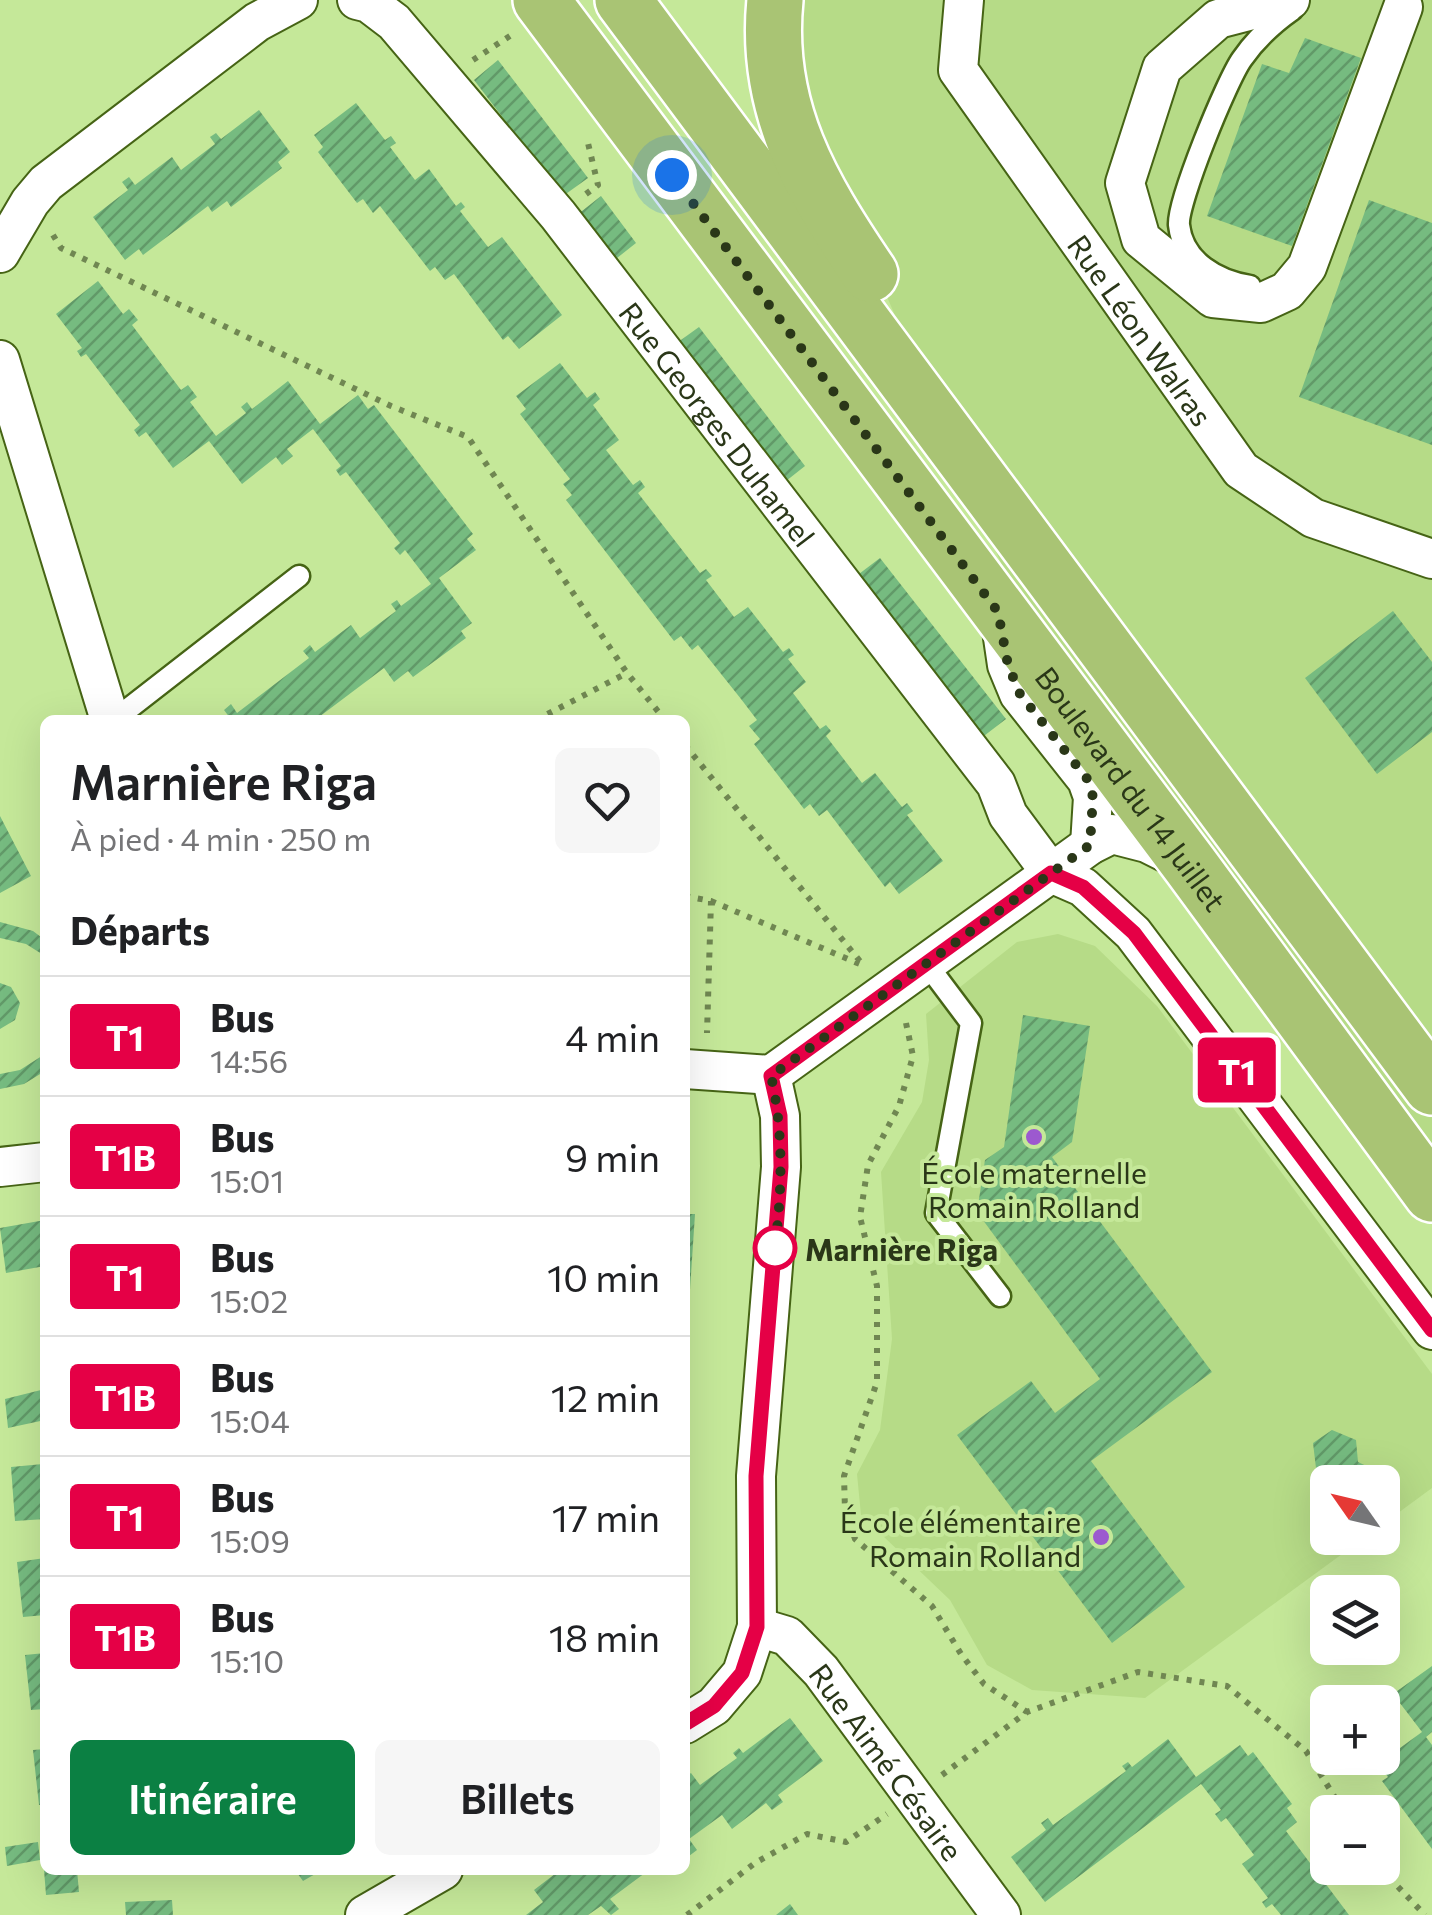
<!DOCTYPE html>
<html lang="fr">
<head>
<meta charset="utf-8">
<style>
  body { margin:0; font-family:Commissioner,sans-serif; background:#f6f6f6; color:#202124; height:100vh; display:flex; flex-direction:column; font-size:38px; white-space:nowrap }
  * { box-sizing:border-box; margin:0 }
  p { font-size:32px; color:#757577 }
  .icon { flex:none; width:55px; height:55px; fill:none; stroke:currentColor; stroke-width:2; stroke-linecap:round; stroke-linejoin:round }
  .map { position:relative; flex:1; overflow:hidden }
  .drawer { position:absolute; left:40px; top:715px; width:650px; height:1160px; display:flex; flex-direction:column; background:#fff; border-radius:15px; box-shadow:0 10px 40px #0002 }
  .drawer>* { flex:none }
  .badge { padding:0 20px; border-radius:8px; font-size:35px; line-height:65px }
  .needle { width:65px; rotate:304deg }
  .tools { position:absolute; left:1310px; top:1465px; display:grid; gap:20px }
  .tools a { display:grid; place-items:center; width:90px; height:90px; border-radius:15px; background:#fff; box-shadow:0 10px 40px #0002; font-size:50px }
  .you { position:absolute; width:50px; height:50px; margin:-25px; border:8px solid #fff; border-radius:50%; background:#1a73e8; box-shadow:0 0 0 15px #1a73e833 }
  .map>.badge { position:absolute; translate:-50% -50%; box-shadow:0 0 0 5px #fff }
  h2 { padding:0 30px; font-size:38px; line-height:90px }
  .round { display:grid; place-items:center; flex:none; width:105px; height:105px; border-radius:15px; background:#f6f6f6 }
  .overview { display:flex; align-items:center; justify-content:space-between; height:170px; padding:0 30px }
  h1 { font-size:48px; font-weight:600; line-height:75px }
  .button { display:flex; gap:20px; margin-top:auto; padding:20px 30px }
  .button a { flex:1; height:115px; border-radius:15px; background:#0b8043; color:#fff; font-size:40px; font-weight:600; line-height:115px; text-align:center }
  .button a+a { background:#f6f6f6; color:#202124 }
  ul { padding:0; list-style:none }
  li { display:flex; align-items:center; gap:30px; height:120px; padding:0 30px; border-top:2px solid #e0e0e0 }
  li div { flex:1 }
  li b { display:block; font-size:38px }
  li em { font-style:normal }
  li .badge { min-width:110px; font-weight:700; text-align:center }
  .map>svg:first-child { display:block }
</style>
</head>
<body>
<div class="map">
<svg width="1432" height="1915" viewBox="0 0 1432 1915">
  <defs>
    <pattern id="building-hatch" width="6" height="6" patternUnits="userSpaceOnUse" patternTransform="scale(2.5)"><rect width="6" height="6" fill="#76bb80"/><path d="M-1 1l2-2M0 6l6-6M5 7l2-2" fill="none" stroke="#619968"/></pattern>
  </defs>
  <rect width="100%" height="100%" fill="#c5e899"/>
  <path fill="#b6db87" d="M760 0H1432V1199L1081 750Z
    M1058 934 1095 946 1157 1006 1432 1374V1488L1383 1524 1382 1482H1328V1538H1364L1145 1698 1032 1690 987 1665 950 1600 861 1515 857 1474 880 1430 892 1339 881 1172 922 1102 929 1060 926 1014 1017 942Z"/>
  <path fill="url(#building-hatch)" d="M1305 38 1361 58 1292 246 1207 216 1262 64 1289 73Z
    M498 60 588 178 563 196 474 80Z
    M356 103 385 140 391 136 396 143 390 147 415 180 429 169 456 206 461 202 465 207 460 211 488 247 502 237 562 315 519 349 508 336 503 340 454 274 445 280 435 267 430 271 380 206 373 213 363 199 357 203 318 152 323 147 314 135Z
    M259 110 290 152 278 162 282 168 231 207 227 201 212 212 208 206 143 255 139 249 125 260 93 217 128 190 122 182 129 177 135 185 172 157 181 170 215 144 210 137 216 133 221 139Z
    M601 196 636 243 612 262 577 215Z
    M1369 200 1432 223V445L1299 397Z
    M98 281 123 314 129 309 138 320 132 325 181 390 188 385 197 397 190 402 216 436 246 413 241 407 247 402 252 409 288 381 320 424 358 395 368 409 374 405 473 534 467 539 476 550 439 578 472 623 461 631 466 638 413 677 408 671 394 682 384 668 315 720H227L230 718 224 710 231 704 237 713 309 658 303 651 310 645 315 652 351 625 360 638 396 611 391 604 397 600 401 606 431 584 405 550 400 555 394 548 400 543 346 472 340 476 336 470 341 466 313 429 287 449 293 456 282 465 276 457 242 484 209 441 173 468 146 432 139 437 134 430 140 425 86 354 81 357 77 351 82 348 56 314Z
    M699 327 805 466 781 485 674 345Z
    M560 363 587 398 595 392 600 399 593 405 619 440 606 450 633 485 640 480 645 487 638 493 700 573 706 569 712 576 706 580 734 617 748 607 783 652 789 648 794 655 788 659 806 682 793 693 820 729 826 725 831 731 826 736 862 783 875 773 902 807 907 803 913 811 907 815 943 861 899 894 890 882 885 887 827 810 819 816 810 804 804 809 754 744 760 739 749 726 757 720 741 699 698 645 692 650 681 636 674 641 566 500 572 495 563 484 570 479 520 414 526 409 516 396Z
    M880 558 1006 719 980 739 855 577Z
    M1393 611 1432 662V732L1377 774 1305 678Z
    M0 816 31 876 0 893Z
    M0 922 33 931 45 940V956L26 944 0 938Z
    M0 983 11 987 20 1003 15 1020 0 1029Z
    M1023 1015 1090 1026 1072 1142 1052 1157 1212 1372 1091 1461 1185 1587 1112 1643 957 1435 1031 1381 1055 1413 1100 1379 977 1212 985 1160 1004 1147Z
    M45 1054V1071L24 1084 0 1089V1074L20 1070Z
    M685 1214H695L688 1320H685Z
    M45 1220V1266L6 1273 0 1228Z
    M45 1389V1420L8 1428 5 1399Z
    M1332 1430 1356 1440 1358 1462 1381 1473 1382 1482H1339V1477L1316 1468 1313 1443Z
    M43 1464 45 1519 15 1521 11 1467Z
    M1328 1513V1538H1365L1347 1552 1324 1541 1322 1517Z
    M45 1558V1615L23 1617 17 1562Z
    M45 1653V1709L31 1710 25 1655Z
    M1432 1666V1732L1426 1737 1432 1745V1849L1382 1781 1388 1777 1378 1764 1422 1732 1393 1694Z
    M790 1718 823 1761 778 1795 783 1802 772 1810 766 1803 732 1829 722 1815 689 1839 697 1850 685 1859V1777L691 1773 700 1785 737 1758 733 1753 739 1748 743 1753Z
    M1168 1739 1196 1777 1240 1745 1248 1756 1253 1752 1292 1804 1287 1808 1297 1822 1286 1831 1349 1915H1281L1272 1904 1266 1908 1262 1902 1268 1898 1242 1864 1254 1855 1226 1818 1221 1822 1215 1814 1221 1810 1201 1784 1045 1902 1011 1857 1046 1830 1041 1823 1048 1818 1053 1825 1126 1771 1122 1766 1128 1762 1132 1767Z
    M45 1749V1805H39L33 1750Z
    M38 1842 40 1860 7 1866 5 1847Z
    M44 1870H77L79 1892 46 1895Z
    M295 1870H322L303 1881Z
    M560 1870H649L610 1899 619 1909 611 1915 601 1906 588 1915H526L543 1902 534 1890Z
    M172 1900 173 1915H126L125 1902Z
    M790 1904 798 1915H776Z"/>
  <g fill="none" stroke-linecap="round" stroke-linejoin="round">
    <g stroke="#466415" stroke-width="25">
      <path id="lane" d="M1250 286C1218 281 1183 262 1179 225 1177 202 1227 80 1242 59 1256 39 1272 24 1292 10
        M114 720 299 576
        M926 963 971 1023 936 1213 1000 1296"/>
    </g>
    <g stroke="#466415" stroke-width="42">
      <g id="street">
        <path id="s1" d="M357 0 369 3 394 22 558 215 996 784 1008 815 1051 873 1083 887 1133 933 1432 1330"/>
        <path id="s2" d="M964 0 958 70 1241 470 1313 518 1432 559"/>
        <path d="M1290 0 1218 19 1162 68 1125 183 1141 239 1213 298 1261 303 1287 291 1307 267 1403 7"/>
        <path d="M0 253 30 202 46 183 257 22 298 0"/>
        <path d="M0 360 110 720"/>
        <path d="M1001 624 1007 665 1019 694 1087 780 1093 797 1090 845"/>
        <path d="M685 1069 771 1075 1090 845 1112 834 1147 843 1185 862"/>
        <path d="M0 1167 45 1162"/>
        <path id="s3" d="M757 1627 787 1636 821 1671 1001 1915"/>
        <path d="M685 1724 714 1706 742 1673 757 1627 756 1476 781 1167 780 1116 771 1075"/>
        <path d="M365 1915 443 1870"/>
      </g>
    </g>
    <g stroke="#fff" stroke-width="60">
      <g id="primary">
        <path id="s4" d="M541 0 1190 865 1432 1194"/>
        <path d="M623 0 1432 1087"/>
        <path d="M775 0C764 108 811 187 870 274"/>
      </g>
    </g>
    <path stroke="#708752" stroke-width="6" stroke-dasharray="5 8" stroke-linecap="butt" d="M473 60 513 34
      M586 194 598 185 587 139
      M53 235 61 248 391 406 468 437 627 673 665 720
      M536 720 627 673
      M685 745 863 965
      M685 896 711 901 707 1033
      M711 901 862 965
      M906 1023 913 1056 899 1106 868 1165 860 1217 877 1286V1382L844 1476 845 1510 855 1539 932 1606 961 1654 984 1684 1027 1712
      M942 1775 1027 1712 1138 1672 1227 1686 1306 1751 1344 1812
      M1380 1868 1425 1915
      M687 1915 755 1863 807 1834 846 1842 887 1814"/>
    <use href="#lane" stroke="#fff" stroke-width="20"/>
    <use href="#street" stroke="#fff" stroke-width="38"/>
    <use href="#primary" stroke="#a9c474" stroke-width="55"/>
  </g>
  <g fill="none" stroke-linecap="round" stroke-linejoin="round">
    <g stroke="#fff" stroke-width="22">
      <path id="line" d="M685 1724 714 1706 742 1673 757 1627 756 1476 781 1167 780 1116 771 1076 1051 873 1083 887 1134 933 1432 1330"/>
    </g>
    <use href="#line" stroke="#e50046" stroke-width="15"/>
    <path stroke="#2a3718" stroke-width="10" stroke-dasharray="0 18" d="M672 175 998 612 1008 665 1020 694 1088 780 1093 797 1090 845 771 1076C784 1133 782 1190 775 1248"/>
  </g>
  <g fill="#9c59cf" stroke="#c5e899" stroke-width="4">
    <circle cx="1034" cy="1137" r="10"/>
    <circle cx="1101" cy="1537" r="10"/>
  </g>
  <circle fill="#fff" stroke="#e50046" stroke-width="5" cx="775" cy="1248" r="20"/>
  <g text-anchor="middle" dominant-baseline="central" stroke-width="8" stroke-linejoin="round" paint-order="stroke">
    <g font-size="30" fill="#2a3718" stroke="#c5e899">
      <text stroke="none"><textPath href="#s2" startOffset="388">Rue Léon Walras</textPath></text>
      <text stroke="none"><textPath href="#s1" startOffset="560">Rue Georges Duhamel</textPath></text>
      <text stroke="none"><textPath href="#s4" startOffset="985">Boulevard du 14 Juillet</textPath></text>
      <text stroke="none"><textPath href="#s3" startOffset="192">Rue Aimé Césaire</textPath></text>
    </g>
    <g font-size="30" fill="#2a3718" stroke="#c5e899">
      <text x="1034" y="1171">École maternelle<tspan x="1034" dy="34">Romain Rolland</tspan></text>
      <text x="1081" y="1520" text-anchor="end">École élémentaire<tspan x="1081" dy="34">Romain Rolland</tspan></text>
    </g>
    <g font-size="30" font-weight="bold" fill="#2a3718" stroke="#c5e899" text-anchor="start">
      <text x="805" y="1248">Marnière Riga</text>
    </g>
  </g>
</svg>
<div class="tools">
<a><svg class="needle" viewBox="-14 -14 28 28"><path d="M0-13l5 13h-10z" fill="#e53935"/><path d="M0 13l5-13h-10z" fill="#757577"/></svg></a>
<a><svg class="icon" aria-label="layers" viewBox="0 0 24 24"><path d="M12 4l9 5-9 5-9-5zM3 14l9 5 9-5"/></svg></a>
<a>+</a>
<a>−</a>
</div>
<div class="you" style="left:672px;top:175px"></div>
<b class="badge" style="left:1237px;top:1070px;background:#e50046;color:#fff">T1</b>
<section class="drawer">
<div class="overview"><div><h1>Marnière Riga</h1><p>À pied · 4 min · 250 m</p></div><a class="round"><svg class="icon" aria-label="heart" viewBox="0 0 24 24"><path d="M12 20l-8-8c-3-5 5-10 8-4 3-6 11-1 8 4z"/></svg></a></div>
<h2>Départs</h2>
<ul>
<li><span class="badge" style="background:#e50046;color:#fff">T1</span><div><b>Bus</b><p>14:56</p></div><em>4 min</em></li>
<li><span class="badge" style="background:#e50046;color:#fff">T1B</span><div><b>Bus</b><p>15:01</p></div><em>9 min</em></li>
<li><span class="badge" style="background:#e50046;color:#fff">T1</span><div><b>Bus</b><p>15:02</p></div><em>10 min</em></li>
<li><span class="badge" style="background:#e50046;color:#fff">T1B</span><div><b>Bus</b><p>15:04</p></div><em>12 min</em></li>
<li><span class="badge" style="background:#e50046;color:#fff">T1</span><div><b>Bus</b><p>15:09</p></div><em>17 min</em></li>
<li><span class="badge" style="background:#e50046;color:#fff">T1B</span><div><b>Bus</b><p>15:10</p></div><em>18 min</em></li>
</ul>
<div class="button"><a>Itinéraire</a><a>Billets</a></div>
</section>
</div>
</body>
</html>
